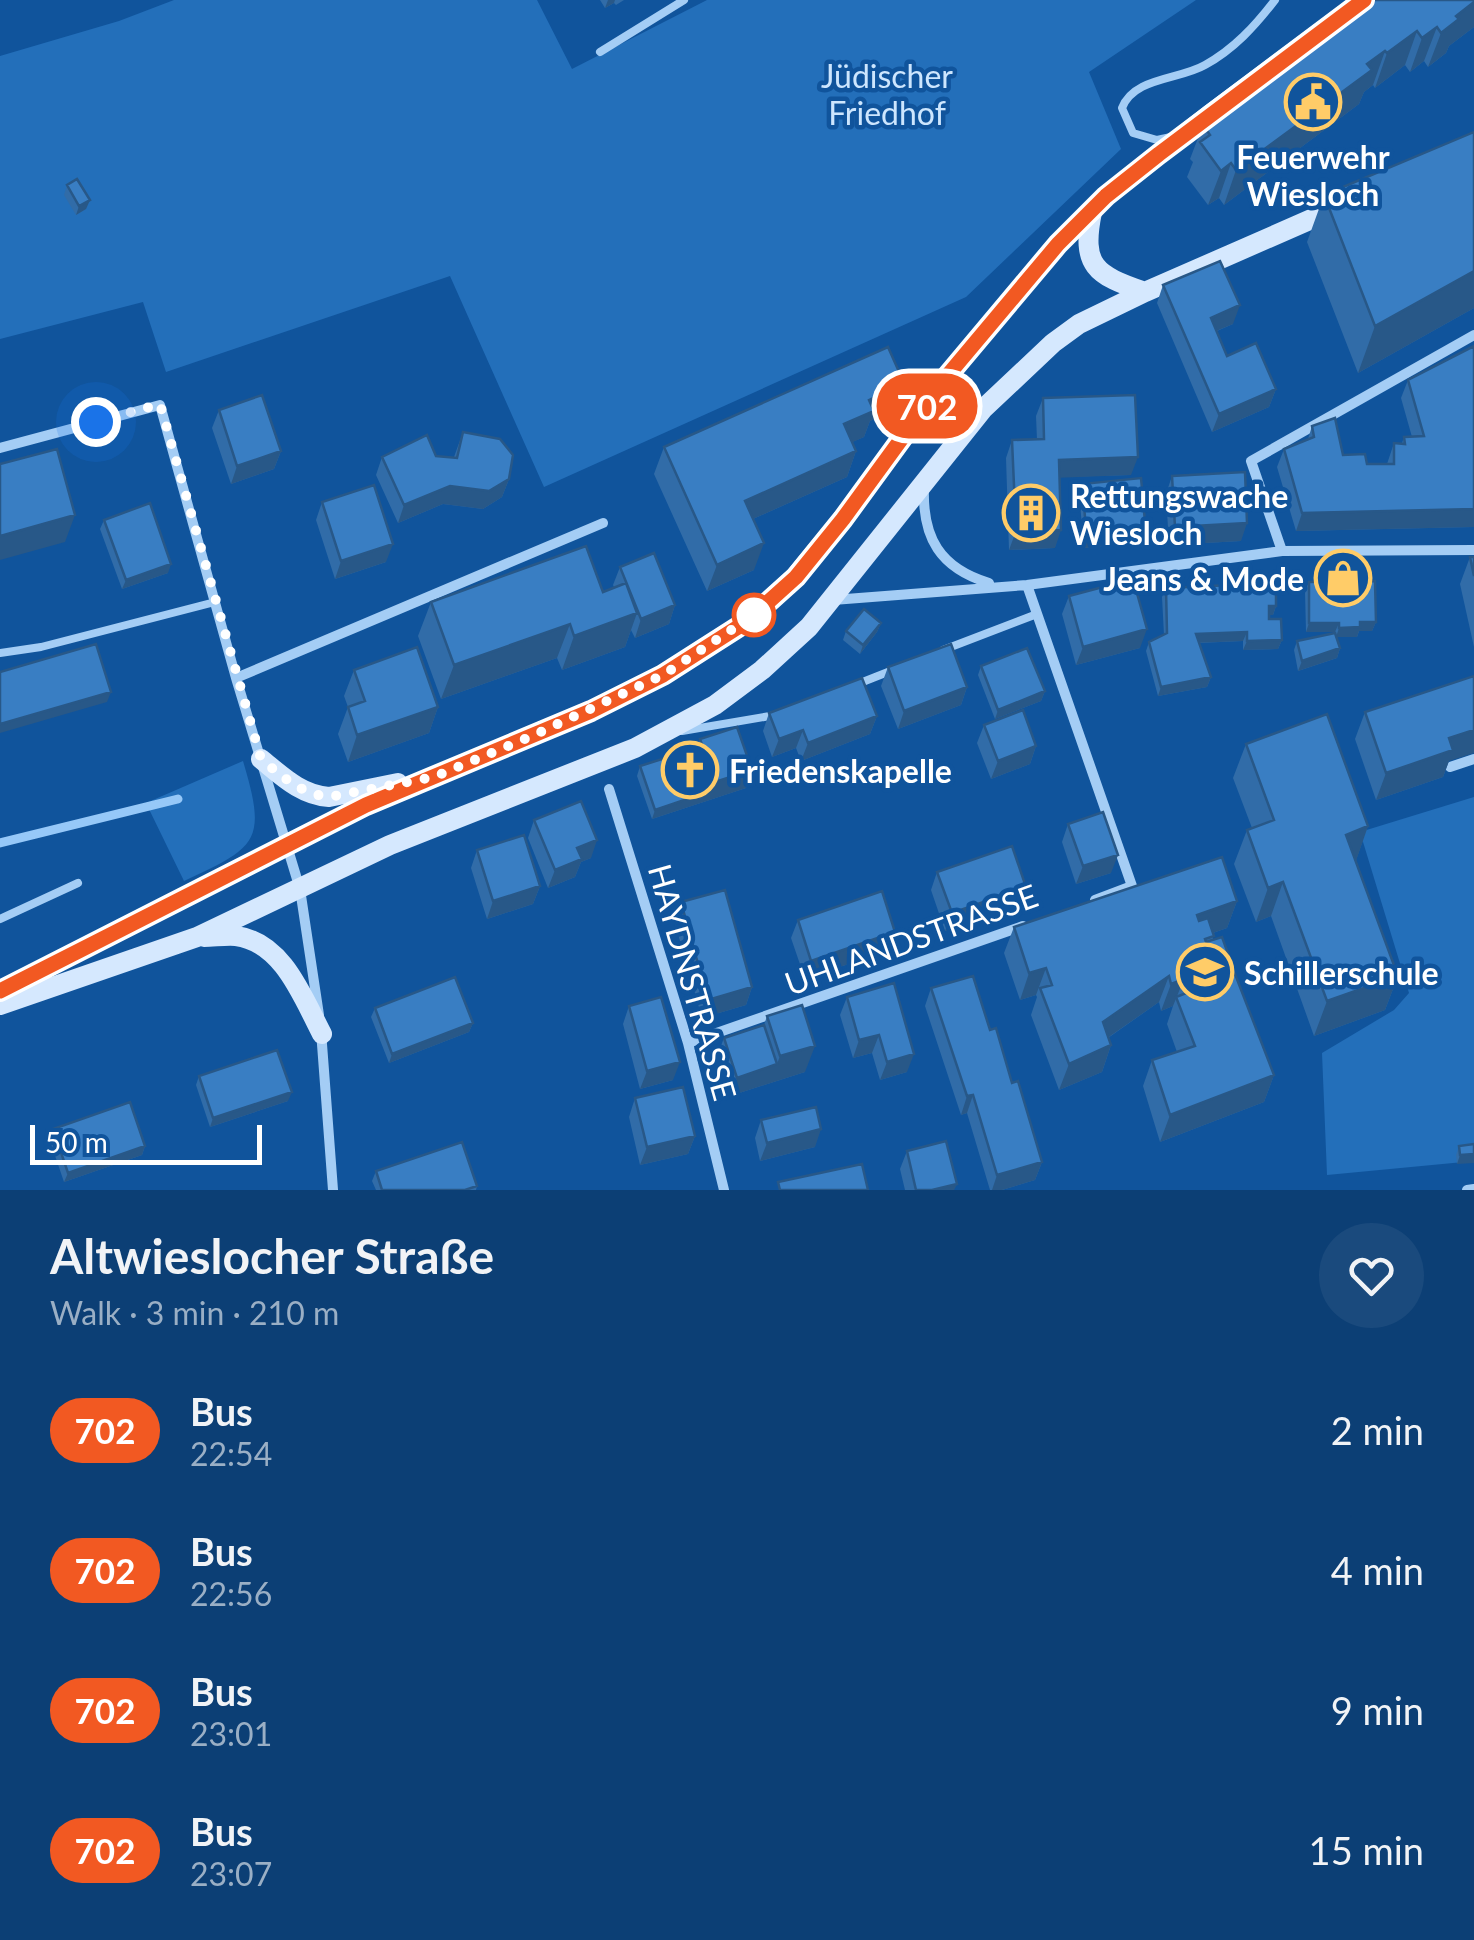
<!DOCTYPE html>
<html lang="en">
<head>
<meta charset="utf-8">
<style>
  body { margin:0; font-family:Lato,sans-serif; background:#1a4a7d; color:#f1f3f6; height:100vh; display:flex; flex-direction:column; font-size:38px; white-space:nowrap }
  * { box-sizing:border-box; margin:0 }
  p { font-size:32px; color:#9aafc5 }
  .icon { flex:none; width:55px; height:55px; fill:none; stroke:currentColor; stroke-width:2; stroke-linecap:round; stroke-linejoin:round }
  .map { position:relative; height:1190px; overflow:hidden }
  .panel { display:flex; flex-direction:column; background:#0c3f75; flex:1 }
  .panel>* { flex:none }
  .badge { padding:0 20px; border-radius:32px; font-size:35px; line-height:65px }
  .scale { position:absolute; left:30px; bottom:25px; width:232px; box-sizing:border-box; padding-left:10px; border:5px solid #fff; border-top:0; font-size:28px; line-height:35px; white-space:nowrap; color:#fff; -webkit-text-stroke:8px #10549c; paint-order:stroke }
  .you { position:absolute; width:50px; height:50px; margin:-25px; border:8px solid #fff; border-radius:50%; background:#1a73e8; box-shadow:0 0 0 15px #1a73e833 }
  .map>.badge { position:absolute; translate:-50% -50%; box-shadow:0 0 0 5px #fff }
  .round { display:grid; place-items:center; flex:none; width:105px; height:105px; border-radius:52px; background:#1a4a7d }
  .overview { display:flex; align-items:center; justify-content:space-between; height:170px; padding:0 50px }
  h1 { font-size:48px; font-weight:700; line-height:75px }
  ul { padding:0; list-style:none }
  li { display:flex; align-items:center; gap:30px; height:140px; padding:0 50px }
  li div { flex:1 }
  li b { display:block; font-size:38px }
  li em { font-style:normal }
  li .badge { min-width:110px; font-weight:700; text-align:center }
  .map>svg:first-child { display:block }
</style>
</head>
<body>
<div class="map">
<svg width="1474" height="1190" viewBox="0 0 1474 1190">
  <rect width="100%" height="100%" fill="#10549c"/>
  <path fill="#236fba" d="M174 0H537L572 69 707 0H1196L1089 72 1121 149 966 297 544 487 450 276 166 372 143 302 0 339V56L119 21Z
    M243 761C267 841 258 847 184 881L146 803Z
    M1474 797V1161L1327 1175 1322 1053 1394 1010 1409 993 1360 832Z"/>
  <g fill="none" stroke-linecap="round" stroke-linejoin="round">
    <path stroke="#96c8f8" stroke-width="9" d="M0 843 178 799"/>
    <path stroke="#a4cdf5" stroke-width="8" d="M600 52 684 0
      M1171 137 1157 140 1133 133 1122 108C1134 77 1179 80 1205 65 1234 49 1255 26 1275 0
      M943 650 1037 614
      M0 653 41 647 215 602
      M855 685 893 670
      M682 731 776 715
      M0 919 78 883"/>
    <path stroke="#a4cdf5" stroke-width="10" d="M0 448 160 405 236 678 300 889 319 1015
      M924 487C922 538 940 568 989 583
      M1282 551 1251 461 1474 335
      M1027 585 1132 886 1095 900
      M833 600 1027 585 1282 551 1474 550
      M236 678 603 523
      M1450 767 1474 759
      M609 789 688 1043 724 1190
      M321 1031 333 1190
      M688 1043 1023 926
      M1467 1190 1474 1189"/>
    <path stroke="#d5e8fe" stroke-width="20" d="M1092 212C1081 266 1095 275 1145 292
      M261 759C282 776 301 795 329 797L398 783
      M204 937C214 937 226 935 236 936 283 942 303 998 322 1034
      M0 991 366 805 591 711 663 675 746 622 795 577 843 519 948 375 1058 244 1106 196 1209 115 1364 0
      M0 1005 197 937 390 845 635 748 715 705 762 670 809 627 983 409 1053 343 1079 324 1145 292 1339 207"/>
  </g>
  <path fill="#316ca8" d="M600 0H624L616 5 614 3 605 8Z
    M1474 0V27L1449 46 1446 53 1428 67 1424 61 1410 72 1405 65 1375 88 1373 85 1364 92 1359 104 1224 205 1219 198 1208 205 1187 177 1193 162 1190 159 1203 125Z
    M1474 132V308L1358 373 1307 242 1324 195Z
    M67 185 90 200 86 209 76 215 64 195Z
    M1163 285 1233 324 1217 331 1227 356 1276 389 1269 407 1212 432 1157 303Z
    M1474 346V527L1296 531 1277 467 1284 449 1308 439 1312 426 1343 455 1367 464H1387L1394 443H1402L1404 437H1412L1401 398 1408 380Z
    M904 383 895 410 870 421 864 437 852 442 856 451 847 477 753 519 754 570 707 591 654 474 664 447Z
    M1043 398 1131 475 1060 477 1055 548 1009 550 1006 458 1012 440H1037L1036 416Z
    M219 410 281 451 274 469 231 484 212 428Z
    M463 432 509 479 502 497 483 509 443 504 398 523 376 475 382 457 436 456 454 457Z
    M1172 476 1241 541 1169 545 1166 494Z
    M1082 484 1143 542 1084 548 1079 493Z
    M322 502 386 562 335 579 316 520Z
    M104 520 168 573 122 589 100 529Z
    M1470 557H1474V647L1460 584Z
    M620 567 675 605 669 624 635 638 631 630 625 647 562 670 557 658 441 699 418 636 431 602 603 592 614 587 613 585Z
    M1309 582 1376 622 1372 631H1359L1357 637H1336L1340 648 1337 658 1298 671 1294 650 1297 641 1336 636 1335 632H1306L1305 591Z
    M1166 588 1276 606 1273 615H1269V619L1282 640 1278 649 1243 650V641L1199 643 1211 677 1207 687 1158 696 1146 651 1149 642 1164 635 1162 597Z
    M1069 596 1140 648 1076 665 1062 614Z
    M881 623 877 632 860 654 843 640 846 631Z
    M981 666 1045 691 1041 701 995 719 978 675Z
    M888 667 967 687 961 705 898 729 881 686Z
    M354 670 438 707 429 733 348 762 338 734 348 707 344 696Z
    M1365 712 1449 761 1443 777 1376 800 1355 739Z
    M769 713 877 716 870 734 801 761 796 748 772 757 763 731Z
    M984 725 1036 746 1030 764 991 779 977 743Z
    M700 739 752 770 746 788 652 819 637 776 640 766 697 748Z
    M1246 744 1368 826 1356 860 1398 976 1385 1010 1314 1036 1271 916 1256 922 1234 864 1247 830 1252 828 1233 778Z
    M534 820 591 858 581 862 575 877 548 888 528 838Z
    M1068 824 1111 873 1076 884 1062 842Z
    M477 850 540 886 533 904 487 919 471 868Z
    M937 872 1026 887 1020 905 945 931 931 890Z
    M1237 901 1227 928 1213 933V940L1223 977 1274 1075 1264 1102 1160 1142 1143 1086 1152 1060 1177 1052 1167 1024 1173 1006 1161 1011 1159 1002 1108 1038 1111 1045 1102 1072 1059 1090 1031 1015 1037 997 1036 995 1020 1000 1004 953 1014 927Z
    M681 902 752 987 746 1005 702 1018 674 920Z
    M798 920 895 932 889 950 805 979 791 938Z
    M894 983 907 1072 880 1080 872 1053 853 1058 840 1015 847 997Z
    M931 988 990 1030 1012 1083 1042 1162 1035 1180 1002 1190H990L967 1113 961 1115 925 1006Z
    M629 1006 673 1080 640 1089 623 1024Z
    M375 1008 473 1023 469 1032 389 1063 371 1017Z
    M767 1016 805 1072 730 1096 717 1056 724 1038 764 1025Z
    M199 1076 288 1101 210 1127 196 1085Z
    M635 1098 695 1136 688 1154 640 1165 629 1117Z
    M761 1120 815 1147 760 1161 755 1138Z
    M53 1129 145 1146 142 1155 64 1182 49 1138Z
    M1474 1144 1457 1164 1456 1155 1459 1146Z
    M907 1151 954 1190H905L900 1169Z
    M376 1171 477 1186 476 1190H376L372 1181Z"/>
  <path fill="#285888" d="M608 0H615L614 3 605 8Z
    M1474 2V27L1449 46 1446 53 1428 67 1441 33 1456 16Z
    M1437 27 1424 61 1410 72 1422 38Z
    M1417 31 1405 65 1375 88 1387 53Z
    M1385 51 1373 85 1364 92 1359 104 1224 205 1236 170Z
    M1231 163 1219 198 1208 205 1221 171Z
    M90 200 86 209 76 215 79 206Z
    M1474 271V308L1358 373 1375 326Z
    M1240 305 1233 324 1204 336 1211 318Z
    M904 383 895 410 870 421 864 437 835 450 844 424 869 400Z
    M1276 389 1269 407 1212 432 1219 414Z
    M281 451 274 469 231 484 237 466Z
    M856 451 847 477 735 527 745 501Z
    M1138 457 1131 475 1053 478 1059 460Z
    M509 479 502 497 483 509 443 504 398 523 404 505 450 486Z
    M1474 509V527L1296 531 1302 513Z
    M75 515 65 542 0 560V536Z
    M1247 523 1241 541 1169 545 1175 527Z
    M1061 530 1055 548 1009 550 1016 531Z
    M1146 533 1143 542 1084 548 1087 539Z
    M764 543 754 570 707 591 717 565Z
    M393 544 386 562 335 579 341 561Z
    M171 564 168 573 122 589 126 580Z
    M675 605 669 624 635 638 641 619Z
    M1269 606H1276L1273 615H1266Z
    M637 613 625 647 562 670 574 636Z
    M1360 622H1376L1372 631H1359L1357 637H1336L1339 628Z
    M881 623 877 632 860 654 863 645Z
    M1309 623H1339L1335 632H1306Z
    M570 624 557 658 441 699 454 665Z
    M1147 629 1140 648 1076 665 1083 647Z
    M1247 632 1243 641 1192 643 1196 634Z
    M1282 640 1278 649 1243 650 1247 641Z
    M1340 648 1337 658 1298 671 1302 661Z
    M1211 677 1207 687 1158 696 1161 687Z
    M967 687 961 705 898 729 904 711Z
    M1045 691 1041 701 995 719 998 710Z
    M111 692 107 702 0 733V724Z
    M438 707 429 733 348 762 357 735Z
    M877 716 870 734 801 761 808 743Z
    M803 730 796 748 772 757 779 739Z
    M1474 730V753L1449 761 1443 777 1376 800 1386 773 1449 738Z
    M1036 746 1030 764 991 779 998 761Z
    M752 770 746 788 652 819 655 810 711 791 715 782Z
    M1368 826 1356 861 1346 835Z
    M597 840 591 858 581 862 575 877 548 888 555 870 577 848Z
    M1118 855 1111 873 1076 884 1083 866Z
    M1283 882 1271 916 1256 922 1268 888Z
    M540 886 533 904 487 919 493 901Z
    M1026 887 1020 905 945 931 952 913Z
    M1237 901 1227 928 1187 942 1197 915Z
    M895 932 889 950 805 979 811 961Z
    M1230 959 1220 986 1201 992 1210 966Z
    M1046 968 1036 995 1020 1000 1029 973Z
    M1169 976 1159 1002 1093 1048 1103 1022Z
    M1398 976 1385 1010 1314 1036 1327 1001Z
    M1184 979 1173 1006 1161 1011 1171 984Z
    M752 987 746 1005 702 1018 708 1000Z
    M473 1023 469 1032 389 1063 392 1054Z
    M879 1035 872 1053 853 1058 859 1040Z
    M1111 1045 1102 1072 1059 1090 1069 1064Z
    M815 1046 805 1072 730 1096 737 1078 777 1064 780 1056Z
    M914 1054 907 1072 880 1080 887 1062Z
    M680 1062 673 1080 640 1089 647 1071Z
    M1274 1075 1264 1102 1160 1142 1170 1115Z
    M292 1092 288 1101 210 1127 213 1118Z
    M973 1095 967 1113 961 1115 967 1096Z
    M821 1129 815 1147 760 1161 767 1143Z
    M695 1136 688 1154 640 1165 647 1147Z
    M145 1146 142 1155 64 1182 68 1173Z
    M1474 1154V1163L1457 1164 1460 1155Z
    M1042 1162 1035 1180 1002 1190H992L997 1175Z
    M957 1184 954 1190H932Z"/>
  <path fill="#397ec3" stroke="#285888" stroke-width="2.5" d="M1372 0H1474V2L1456 16 1459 19 1441 33 1437 27 1422 38 1417 31 1387 53 1385 51 1367 64 1372 70 1236 170 1231 163 1221 171 1200 142 1210 135 1203 125Z
    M1474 132V271L1375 326 1324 195Z
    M77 179 90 200 79 206 67 185Z
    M1220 261 1240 305 1211 318 1227 356 1256 343 1276 389 1219 414 1163 285Z
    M1474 346V509L1302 513 1284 449 1314 437 1312 426 1335 418 1343 455 1365 454 1367 464H1394V443L1405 444 1404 437 1424 436 1408 380Z
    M888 347 904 383 869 400 874 411 844 424 856 451 745 501 764 543 717 565 664 447Z
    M262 395 281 451 237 466 219 410Z
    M1135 395 1138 457 1059 460 1061 530 1016 531 1012 440 1044 439 1043 398Z
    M463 432 500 439 513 455 509 479 489 491 450 486 404 505 382 457 427 435 436 456 457 458Z
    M57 449 75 515 0 536V464Z
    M1245 472 1247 523 1175 527 1172 476Z
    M1141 478 1146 533 1087 539 1082 484Z
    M374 485 393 544 341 561 322 502Z
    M150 503 171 564 126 580 104 520Z
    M586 546 603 592 626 583 637 613 574 636 570 624 454 665 431 602Z
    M654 553 675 605 641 619 620 567Z
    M1470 557H1474V576Z
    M1133 579 1147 629 1083 647 1069 596Z
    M1375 581 1376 622H1360V627L1339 628V623H1309V582Z
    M1276 583V606H1269V619H1281L1282 640 1247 641V632L1196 634 1211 677 1161 687 1149 642 1167 633 1166 588Z
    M864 609 881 623 863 645 846 631Z
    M1335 633 1340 648 1302 661 1297 641Z
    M96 644 111 692 0 724V672Z
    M951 644 967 687 904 711 888 667Z
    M417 647 438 707 357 735 348 707 365 701 354 670Z
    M1027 648 1045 691 998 710 981 666Z
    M1474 676V730L1449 738 1453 750 1386 773 1365 712Z
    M862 678 877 716 808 743 803 730 779 739 769 713Z
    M1023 710 1036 746 998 761 984 725Z
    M1327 714 1368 826 1346 835 1398 976 1327 1001 1283 882 1268 888 1247 830 1274 820 1246 744Z
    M737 727 752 770 715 782 700 739Z
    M697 748 711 791 655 810 640 766Z
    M581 801 597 840 577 848 582 859 555 870 534 820Z
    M1103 812 1118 855 1083 866 1068 824Z
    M524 835 540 886 493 901 477 850Z
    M1012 846 1026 887 952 913 937 872Z
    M1222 857 1237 901 1197 915 1199 921 1208 918 1214 936 1205 939 1206 942 1222 937 1230 959 1210 966 1216 980 1235 974 1274 1075 1170 1115 1152 1060 1195 1046 1176 997 1189 992 1184 979 1171 984 1169 976 1103 1022 1111 1045 1069 1064 1040 988 1052 985 1046 968 1029 973 1014 927Z
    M725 890 752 987 708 1000 681 902Z
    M882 891 895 932 811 961 798 920Z
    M973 976 990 1030 996 1028 1012 1083 1018 1081 1042 1162 997 1175 973 1095 967 1096 931 988Z
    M455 977 473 1023 392 1054 375 1008Z
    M894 983 914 1054 887 1062 879 1035 859 1040 847 997Z
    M661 997 680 1062 647 1071 629 1006Z
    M802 1005 815 1046 780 1056 767 1016Z
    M764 1025 777 1064 737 1078 724 1038Z
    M277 1050 292 1092 213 1118 199 1076Z
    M683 1087 695 1136 647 1147 635 1098Z
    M130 1102 145 1146 68 1173 53 1129Z
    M816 1107 821 1129 767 1143 761 1120Z
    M946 1141 957 1184 932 1190H916L907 1151Z
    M462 1142 477 1186 465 1190H382L376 1171Z
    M1474 1144V1154L1460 1155 1459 1146Z
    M862 1164 868 1190H780L778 1182Z"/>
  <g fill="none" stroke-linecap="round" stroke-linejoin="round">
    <g stroke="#fff" stroke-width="22">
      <path id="line" d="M0 991 366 805 591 711 663 675 746 622 796 577 843 519 948 375 1058 244 1106 196 1159 154 1364 0"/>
    </g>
    <use href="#line" stroke="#f25922" stroke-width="15"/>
    <path stroke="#fff" stroke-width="10" stroke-dasharray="0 18" d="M96 422 160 404 261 759C282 776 301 794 329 797L434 777 532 736 663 675 754 615"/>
  </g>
  <defs>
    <g id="civic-ring" transform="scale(2.875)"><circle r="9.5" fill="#10549c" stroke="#ffcc68" stroke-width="1.5"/><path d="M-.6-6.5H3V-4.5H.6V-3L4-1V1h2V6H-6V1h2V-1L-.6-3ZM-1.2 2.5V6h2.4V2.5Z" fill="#ffcc68"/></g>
    <g id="building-ring" transform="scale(2.875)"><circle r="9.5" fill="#10549c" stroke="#ffcc68" stroke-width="1.5"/><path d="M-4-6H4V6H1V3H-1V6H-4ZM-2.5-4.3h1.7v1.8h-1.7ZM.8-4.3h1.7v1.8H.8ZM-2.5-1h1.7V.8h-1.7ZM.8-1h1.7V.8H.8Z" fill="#ffcc68"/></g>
    <g id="shop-ring" transform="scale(2.875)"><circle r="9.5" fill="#10549c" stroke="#ffcc68" stroke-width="1.5"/><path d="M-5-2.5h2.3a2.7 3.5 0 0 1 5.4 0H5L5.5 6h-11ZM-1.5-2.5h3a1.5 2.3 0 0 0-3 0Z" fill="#ffcc68"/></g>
    <g id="church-ring" transform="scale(2.875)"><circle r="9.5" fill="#10549c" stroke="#ffcc68" stroke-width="1.5"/><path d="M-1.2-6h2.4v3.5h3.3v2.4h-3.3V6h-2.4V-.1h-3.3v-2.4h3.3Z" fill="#ffcc68"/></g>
    <g id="school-ring" transform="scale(2.875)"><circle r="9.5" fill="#10549c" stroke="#ffcc68" stroke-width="1.5"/><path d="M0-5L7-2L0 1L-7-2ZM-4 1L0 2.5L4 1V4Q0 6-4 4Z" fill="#ffcc68"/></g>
  </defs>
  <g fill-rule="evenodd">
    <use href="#civic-ring" x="1313" y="102"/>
    <use href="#building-ring" x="1031" y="513"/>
    <use href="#shop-ring" x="1343" y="578"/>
    <use href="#church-ring" x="690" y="770"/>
    <use href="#school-ring" x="1205" y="972"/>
  </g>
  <circle fill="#fff" stroke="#f25922" stroke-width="5" cx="754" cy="615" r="20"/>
  <g text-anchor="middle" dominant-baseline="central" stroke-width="9" stroke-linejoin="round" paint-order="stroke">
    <g font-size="32" fill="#cde6fe" stroke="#10549c">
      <text x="887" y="75">Jüdischer<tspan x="887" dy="37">Friedhof</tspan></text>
    </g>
    <g font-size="32" font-weight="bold" fill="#fff" stroke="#10549c" text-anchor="start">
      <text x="1313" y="156" text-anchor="middle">Feuerwehr<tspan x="1313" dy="37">Wiesloch</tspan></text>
      <text x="1070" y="495">Rettungswache<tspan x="1070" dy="37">Wiesloch</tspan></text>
      <text x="1304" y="578" text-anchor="end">Jeans &amp; Mode</text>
      <text x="729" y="770">Friedenskapelle</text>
      <text x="1244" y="972">Schillerschule</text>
    </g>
    <g font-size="32" fill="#fff" stroke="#10549c">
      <text transform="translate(911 939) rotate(-20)">UHLANDSTRASSE</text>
      <text transform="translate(693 982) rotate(74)">HAYDNSTRASSE</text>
    </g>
  </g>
</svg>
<div class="scale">50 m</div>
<div class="you" style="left:96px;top:422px"></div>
<b class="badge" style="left:927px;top:406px;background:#f25922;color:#fff">702</b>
</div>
<section class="panel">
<div class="overview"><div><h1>Altwieslocher Straße</h1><p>Walk · 3 min · 210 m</p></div><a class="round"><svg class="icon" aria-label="heart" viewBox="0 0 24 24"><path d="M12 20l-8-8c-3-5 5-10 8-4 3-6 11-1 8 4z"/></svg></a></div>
<ul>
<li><span class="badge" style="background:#f25922;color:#fff">702</span><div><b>Bus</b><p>22:54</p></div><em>2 min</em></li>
<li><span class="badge" style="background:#f25922;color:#fff">702</span><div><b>Bus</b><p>22:56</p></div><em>4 min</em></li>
<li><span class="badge" style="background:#f25922;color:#fff">702</span><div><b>Bus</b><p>23:01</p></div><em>9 min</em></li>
<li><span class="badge" style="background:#f25922;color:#fff">702</span><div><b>Bus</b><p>23:07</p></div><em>15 min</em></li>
</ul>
</section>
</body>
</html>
